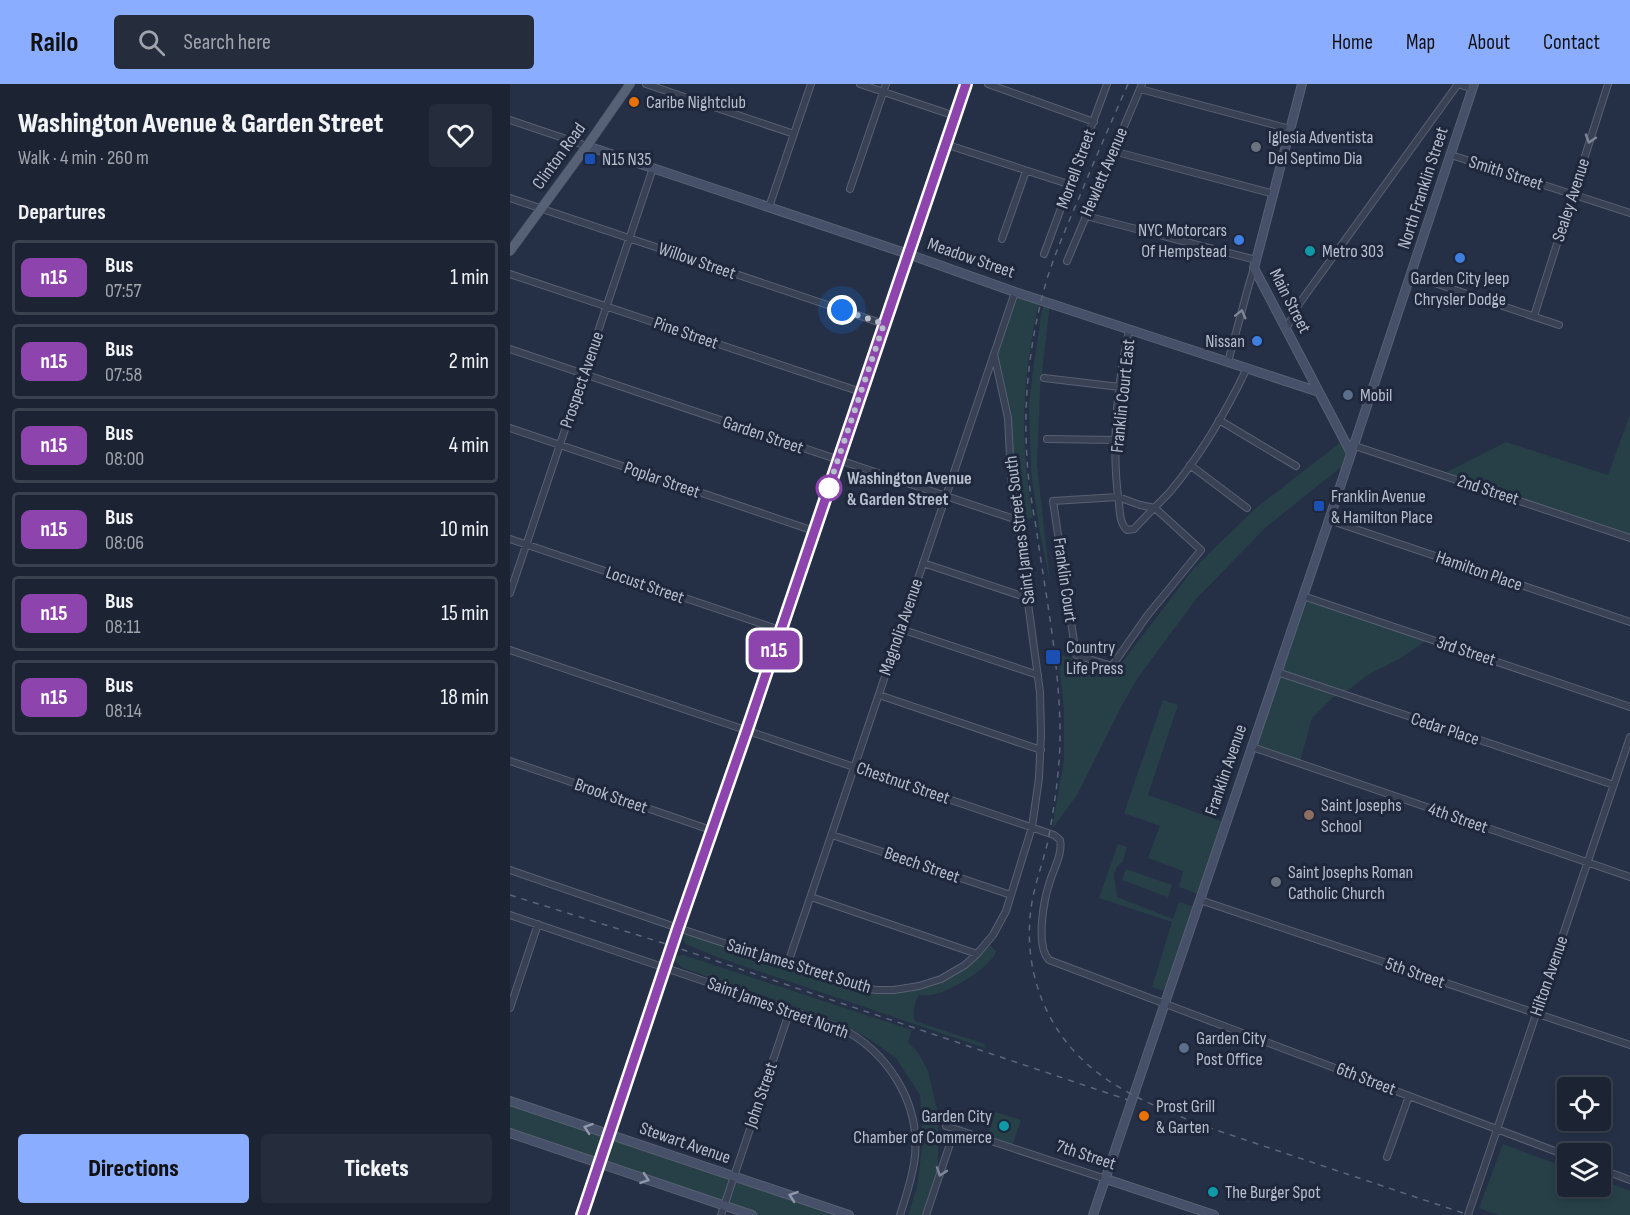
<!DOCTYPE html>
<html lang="en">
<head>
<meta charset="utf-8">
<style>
  body { margin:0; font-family:"Sofia Sans Condensed",sans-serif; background:#252c3c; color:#f1f3f6; height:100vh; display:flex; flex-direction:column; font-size:22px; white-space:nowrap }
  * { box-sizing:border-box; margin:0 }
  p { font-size:20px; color:#a0a4ac }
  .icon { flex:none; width:33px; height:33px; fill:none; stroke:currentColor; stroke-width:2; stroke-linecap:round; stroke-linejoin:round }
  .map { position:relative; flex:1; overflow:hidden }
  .sheet { display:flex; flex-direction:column; background:#1c2434; width:510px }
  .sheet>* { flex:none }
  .badge { padding:0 12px; border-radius:9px; font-size:21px; line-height:39px }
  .controls { position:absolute; left:1047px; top:993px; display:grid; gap:12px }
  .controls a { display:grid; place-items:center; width:54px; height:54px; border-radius:6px; background:#1c2434; box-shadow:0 3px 9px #0003,0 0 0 2px #3a414f; font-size:30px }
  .you { position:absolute; width:30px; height:30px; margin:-15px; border:4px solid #fff; border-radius:50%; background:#1a73e8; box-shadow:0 0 0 9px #1a73e833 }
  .map>.badge { position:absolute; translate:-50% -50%; box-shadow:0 0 0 3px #fff }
  h2 { padding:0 18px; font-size:22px; line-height:54px }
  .round { display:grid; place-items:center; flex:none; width:63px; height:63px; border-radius:6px; background:#252c3c }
  .headline { display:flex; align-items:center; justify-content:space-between; height:102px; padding:0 18px }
  h1 { font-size:28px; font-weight:800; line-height:45px }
  .primary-button { display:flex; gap:12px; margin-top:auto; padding:12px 18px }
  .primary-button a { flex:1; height:69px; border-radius:6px; background:#8badff; color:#111; font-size:24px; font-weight:800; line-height:69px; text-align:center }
  .primary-button a+a { background:#252c3c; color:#f1f3f6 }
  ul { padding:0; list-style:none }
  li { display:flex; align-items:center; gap:18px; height:75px; margin:0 12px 9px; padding:0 6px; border:3px solid #3a414f; border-radius:6px }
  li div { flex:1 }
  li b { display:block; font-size:22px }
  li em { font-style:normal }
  li .badge { min-width:66px; font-weight:700; text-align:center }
  header { display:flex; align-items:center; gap:36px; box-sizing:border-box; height:84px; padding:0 30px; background:#8badff; color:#111 }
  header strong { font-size:28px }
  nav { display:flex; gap:33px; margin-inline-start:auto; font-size:21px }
  .search { width:420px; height:54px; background:#252c3c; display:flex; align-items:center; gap:15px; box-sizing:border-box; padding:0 21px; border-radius:6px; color:#a0a4ac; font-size:22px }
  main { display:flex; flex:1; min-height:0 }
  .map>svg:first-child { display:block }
</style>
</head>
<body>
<header>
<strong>Railo</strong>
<div class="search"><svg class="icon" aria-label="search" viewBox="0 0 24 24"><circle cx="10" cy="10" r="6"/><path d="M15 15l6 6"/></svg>Search here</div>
<nav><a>Home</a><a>Map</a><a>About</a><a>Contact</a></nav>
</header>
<main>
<section class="sheet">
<div class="headline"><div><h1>Washington Avenue &amp; Garden Street</h1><p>Walk · 4 min · 260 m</p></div><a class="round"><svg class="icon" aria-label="heart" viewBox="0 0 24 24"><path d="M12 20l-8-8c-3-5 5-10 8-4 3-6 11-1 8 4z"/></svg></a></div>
<h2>Departures</h2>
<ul>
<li><span class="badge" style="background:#8e44ad;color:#fff">n15</span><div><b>Bus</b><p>07:57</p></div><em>1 min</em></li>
<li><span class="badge" style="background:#8e44ad;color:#fff">n15</span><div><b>Bus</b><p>07:58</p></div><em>2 min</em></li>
<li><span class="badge" style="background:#8e44ad;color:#fff">n15</span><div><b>Bus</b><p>08:00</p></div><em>4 min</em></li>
<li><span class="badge" style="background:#8e44ad;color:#fff">n15</span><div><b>Bus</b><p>08:06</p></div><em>10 min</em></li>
<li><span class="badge" style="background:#8e44ad;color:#fff">n15</span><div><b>Bus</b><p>08:11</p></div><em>15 min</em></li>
<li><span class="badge" style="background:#8e44ad;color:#fff">n15</span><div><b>Bus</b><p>08:14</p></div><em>18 min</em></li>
</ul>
<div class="primary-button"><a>Directions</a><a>Tickets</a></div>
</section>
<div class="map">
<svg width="1120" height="1131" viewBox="0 0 1120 1131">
  <rect width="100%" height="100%" fill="#253046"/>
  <path fill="#274047" d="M505 207 530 215C512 289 509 359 523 434L507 436 498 334 485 276Z
    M537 217 539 218V228L530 305 527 381 540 498 530 449 521 388 519 320 525 272 532 226Z
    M1120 331V454L933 390 996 358 1098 391Z
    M831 358 842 361 836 379 755 444 686 515 627 595 611 623 567 711 542 745 554 676V625L548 570 605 588 684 484 746 424Z
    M792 512 918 555 891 574 859 590 841 604 822 614 802 634 789 681 740 665Z
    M653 616 668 621 638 711 716 739 691 811 669 803 673 787 638 774 650 742 614 729Z
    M608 760 617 763 613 777 606 784 604 791 607 813 663 835 669 818 687 824 658 908 642 903 662 838 589 814Z
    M616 785 662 801 658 813 612 796Z
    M178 843 348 903 375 906 423 898 457 878 475 862H481L486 867C483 882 443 905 429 909 423 911 416 912 409 911 404 919 402 929 405 937L474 960 475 964 207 873 176 860 173 856Z
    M173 871 402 946 398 958 409 970 418 987 428 1030V1077L424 1114 419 1131H398L407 1104 413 1055 410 1011 386 974 358 954 326 937 173 884 166 878 165 874 167 872Z
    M0 1016 340 1131H240L0 1049Z
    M485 1028 511 1036 502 1062 476 1054Z
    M993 1060 1057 1084 1058 1102H1090L1091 1096 1120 1107V1131H988L969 1124Z"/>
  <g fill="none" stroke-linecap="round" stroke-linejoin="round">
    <g stroke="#586072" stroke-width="8">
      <path id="street" d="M136 0 284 50
        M350 0 445 32
        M478 0 584 38
        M630 5 780 45
        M0 36 77 62
        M435 60 561 101
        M603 67 764 110
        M941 71 1120 129
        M340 105 376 0
        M0 114 374 240
        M259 123 301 0
        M576 132 746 176
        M492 155 516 87
        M534 170 597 0
        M557 177 632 0
        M0 190 351 308
        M901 191 1049 241
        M1024 232 1098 0
        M776 245 789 220 799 206 948 0 963 5
        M619 246C607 302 601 363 609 420 610 429 610 440 617 446L624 445C635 433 647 421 659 409 691 371 716 328 737 284
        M0 265 507 436
        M718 278 738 204 744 184
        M534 294 610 303
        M709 336 786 382
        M0 344 304 447
        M537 355 606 356
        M842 361 1120 454
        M680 381 737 424
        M608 413 630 421 645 424 691 466 637 532 602 582 566 571 543 417Z
        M819 436 1120 538
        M0 455 270 546
        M413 479 518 514
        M0 509 143 84
        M793 512 1120 623
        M391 545 528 591
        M0 566 544 751 550 756C553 769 544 784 540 797 534 815 525 861 539 876L1058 1072
        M767 588 1104 701
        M369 611 531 666
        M742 663 1120 793
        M0 677 201 746
        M322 751 501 811
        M0 786 168 844 348 903 366 906H384L409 902 431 895 455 881 467 870 483 851 496 827 522 743 529 694 531 650 530 608 501 393 498 334 484 270
        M301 813 467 870
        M690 816 1120 961
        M0 831 329 943C377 967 410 1017 405 1072 403 1092 396 1112 390 1131
        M278 879 505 208
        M0 924 28 840
        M436 1042 596 1095
        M877 1073 899 1012
        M1090 1085 1120 1096
        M211 1131 280 926
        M416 1131 445 1045
        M958 1131 1120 653"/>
    </g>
    <g stroke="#586072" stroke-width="10">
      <path id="secondary" d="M792 0 744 184 841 369
        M77 62 398 170 505 208 809 308
        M0 1017 339 1131
        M0 1049 242 1131
        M596 1095 704 1131
        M72 1131 168 844 237 646 456 0
        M583 1131 819 436 964 0"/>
    </g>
    <g stroke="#434b5e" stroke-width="10">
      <path id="primary" d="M0 167 77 62 120 0"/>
    </g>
    <use href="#street" stroke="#394255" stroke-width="6"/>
    <use href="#secondary" stroke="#475069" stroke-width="8"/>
    <use href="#primary" stroke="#576175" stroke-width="9"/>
    <path stroke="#5b667c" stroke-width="1.5" stroke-dasharray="6 6" stroke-linecap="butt" d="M618 0C603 34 588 68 574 102 561 133 547 163 537 195 520 253 513 314 517 374 518 397 522 420 526 443 536 514 551 586 550 658 549 692 544 724 538 757 534 774 528 791 524 808 515 848 519 890 537 927 571 997 637 1019 704 1046
      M0 811 153 859 618 1016
      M697 1043 959 1131"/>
  </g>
  <defs><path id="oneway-chevron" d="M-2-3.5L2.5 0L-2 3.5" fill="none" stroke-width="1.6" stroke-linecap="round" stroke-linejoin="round" transform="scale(1.5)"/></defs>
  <g stroke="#7e8698">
    <use href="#oneway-chevron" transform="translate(1080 55) rotate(108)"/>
    <use href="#oneway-chevron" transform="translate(731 230) rotate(-76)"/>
    <use href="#oneway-chevron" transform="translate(431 1088) rotate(109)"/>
  </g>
  <g stroke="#9098ab">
    <use href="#oneway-chevron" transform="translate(78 1044) rotate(-161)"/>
    <use href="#oneway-chevron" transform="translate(135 1095) rotate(19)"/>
    <use href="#oneway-chevron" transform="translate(283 1112) rotate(-161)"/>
  </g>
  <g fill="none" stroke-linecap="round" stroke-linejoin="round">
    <g stroke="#fff" stroke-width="14">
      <path id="line" d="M72 1131 168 844 237 646 456 0"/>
    </g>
    <use href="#line" stroke="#8e44ad" stroke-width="9"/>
    <path stroke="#b7bece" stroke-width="6" stroke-dasharray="0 10.8" d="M319 404 316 411 374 240 332 226"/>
  </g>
  <g fill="#e8710a" stroke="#1e273b" stroke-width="2">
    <circle cx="124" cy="18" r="6"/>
    <circle cx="634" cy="1032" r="6"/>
  </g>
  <g fill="#6b7280" stroke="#1e273b" stroke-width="2">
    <circle cx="746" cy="63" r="6"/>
    <circle cx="766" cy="798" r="6"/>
  </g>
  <g fill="#1a4fb4" stroke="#1e273b" stroke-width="2">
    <rect x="74" y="69" width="12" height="12" rx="3"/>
    <rect x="803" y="416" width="12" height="12" rx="3"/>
    <rect x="535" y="565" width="16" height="16" rx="3"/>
  </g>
  <g fill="#3f7fe0" stroke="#1e273b" stroke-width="2">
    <circle cx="729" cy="156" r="6"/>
    <circle cx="950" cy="174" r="6"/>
    <circle cx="747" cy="257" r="6"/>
  </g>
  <g fill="#0f9aa8" stroke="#1e273b" stroke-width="2">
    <circle cx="800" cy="167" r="6"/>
    <circle cx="494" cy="1042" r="6"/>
    <circle cx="703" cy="1108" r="6"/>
  </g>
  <g fill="#5c6f8a" stroke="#1e273b" stroke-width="2">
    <circle cx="838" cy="311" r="6"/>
    <circle cx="674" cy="964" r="6"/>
  </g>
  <circle fill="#fff" stroke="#8e44ad" stroke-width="3" cx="319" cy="404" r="12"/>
  <circle fill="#8d6e63" stroke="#1e273b" stroke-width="2" cx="799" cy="731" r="6"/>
  <g text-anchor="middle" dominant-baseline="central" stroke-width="6" stroke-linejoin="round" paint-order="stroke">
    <g font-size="18" fill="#b7bece" stroke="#1e273b" text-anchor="start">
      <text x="136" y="18">Caribe Nightclub</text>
      <text x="758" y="53">Iglesia Adventista<tspan x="758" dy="21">Del Septimo Dia</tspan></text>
      <text x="92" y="75">N15 N35</text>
      <text x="717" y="146" text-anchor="end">NYC Motorcars<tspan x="717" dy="21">Of Hempstead</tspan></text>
      <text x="812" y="167">Metro 303</text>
      <text x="950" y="194" text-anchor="middle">Garden City Jeep<tspan x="950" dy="21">Chrysler Dodge</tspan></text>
      <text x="735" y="257" text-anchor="end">Nissan</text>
      <text x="850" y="311">Mobil</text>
      <text x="821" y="412">Franklin Avenue<tspan x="821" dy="21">&amp; Hamilton Place</tspan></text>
      <text x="556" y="563">Country<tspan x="556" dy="21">Life Press</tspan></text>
      <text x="811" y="721">Saint Josephs<tspan x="811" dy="21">School</tspan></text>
      <text x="778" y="788">Saint Josephs Roman<tspan x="778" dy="21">Catholic Church</tspan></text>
      <text x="686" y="954">Garden City<tspan x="686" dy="21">Post Office</tspan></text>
      <text x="646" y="1022">Prost Grill<tspan x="646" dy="21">&amp; Garten</tspan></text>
      <text x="482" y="1032" text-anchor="end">Garden City<tspan x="482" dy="21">Chamber of Commerce</tspan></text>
      <text x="715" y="1108">The Burger Spot</text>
    </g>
    <g font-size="18" fill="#b7bece" stroke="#1e273b">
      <text transform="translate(49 72) rotate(-54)">Clinton Road</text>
      <text transform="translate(566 85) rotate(-70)">Morrell Street</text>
      <text transform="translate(594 88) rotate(-67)">Hewlett Avenue</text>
      <text transform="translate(996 89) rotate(18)">Smith Street</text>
      <text transform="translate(913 104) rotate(-72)">North Franklin Street</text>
      <text transform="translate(1061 116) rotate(-72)">Sealey Avenue</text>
      <text transform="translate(461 174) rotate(19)">Meadow Street</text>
      <text transform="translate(187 177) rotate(19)">Willow Street</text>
      <text transform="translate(780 217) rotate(63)">Main Street</text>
      <text transform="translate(176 249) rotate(19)">Pine Street</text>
      <text transform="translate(72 296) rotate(-71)">Prospect Avenue</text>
      <text transform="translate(613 312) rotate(-84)">Franklin Court East</text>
      <text transform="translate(253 351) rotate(19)">Garden Street</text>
      <text transform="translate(152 396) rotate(19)">Poplar Street</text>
      <text transform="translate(978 406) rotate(18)">2nd Street</text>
      <text transform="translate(510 446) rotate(-97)">Saint James Street South</text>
      <text transform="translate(969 487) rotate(19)">Hamilton Place</text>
      <text transform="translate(555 496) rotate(82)">Franklin Court</text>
      <text transform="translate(135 501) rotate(19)">Locust Street</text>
      <text transform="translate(391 543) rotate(-71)">Magnolia Avenue</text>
      <text transform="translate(956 567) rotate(18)">3rd Street</text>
      <text transform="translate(935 645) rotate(18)">Cedar Place</text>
      <text transform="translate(716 686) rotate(-71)">Franklin Avenue</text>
      <text transform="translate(393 699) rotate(19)">Chestnut Street</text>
      <text transform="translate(101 712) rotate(19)">Brook Street</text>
      <text transform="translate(948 734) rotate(19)">4th Street</text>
      <text transform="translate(412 781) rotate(19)">Beech Street</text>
      <text transform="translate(289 882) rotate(17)">Saint James Street South</text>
      <text transform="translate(905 889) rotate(19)">5th Street</text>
      <text transform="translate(1039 892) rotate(-71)">Hilton Avenue</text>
      <text transform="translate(268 924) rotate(20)">Saint James Street North</text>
      <text transform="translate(856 995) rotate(21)">6th Street</text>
      <text transform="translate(251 1011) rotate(-71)">John Street</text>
      <text transform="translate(175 1059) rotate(19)">Stewart Avenue</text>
      <text transform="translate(576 1071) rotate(18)">7th Street</text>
    </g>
    <g font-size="18" font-weight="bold" fill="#b7bece" stroke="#1e273b" text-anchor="start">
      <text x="337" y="394">Washington Avenue<tspan x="337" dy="21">&amp; Garden Street</tspan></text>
    </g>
  </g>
</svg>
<div class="controls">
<a><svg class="icon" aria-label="locate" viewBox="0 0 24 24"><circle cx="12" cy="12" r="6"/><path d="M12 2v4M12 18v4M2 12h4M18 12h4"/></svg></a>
<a><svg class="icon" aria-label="layers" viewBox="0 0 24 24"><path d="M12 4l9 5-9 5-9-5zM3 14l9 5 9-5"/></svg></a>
</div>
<div class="you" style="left:332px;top:226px"></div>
<b class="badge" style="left:264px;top:566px;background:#8e44ad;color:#fff">n15</b>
</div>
</main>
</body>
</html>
